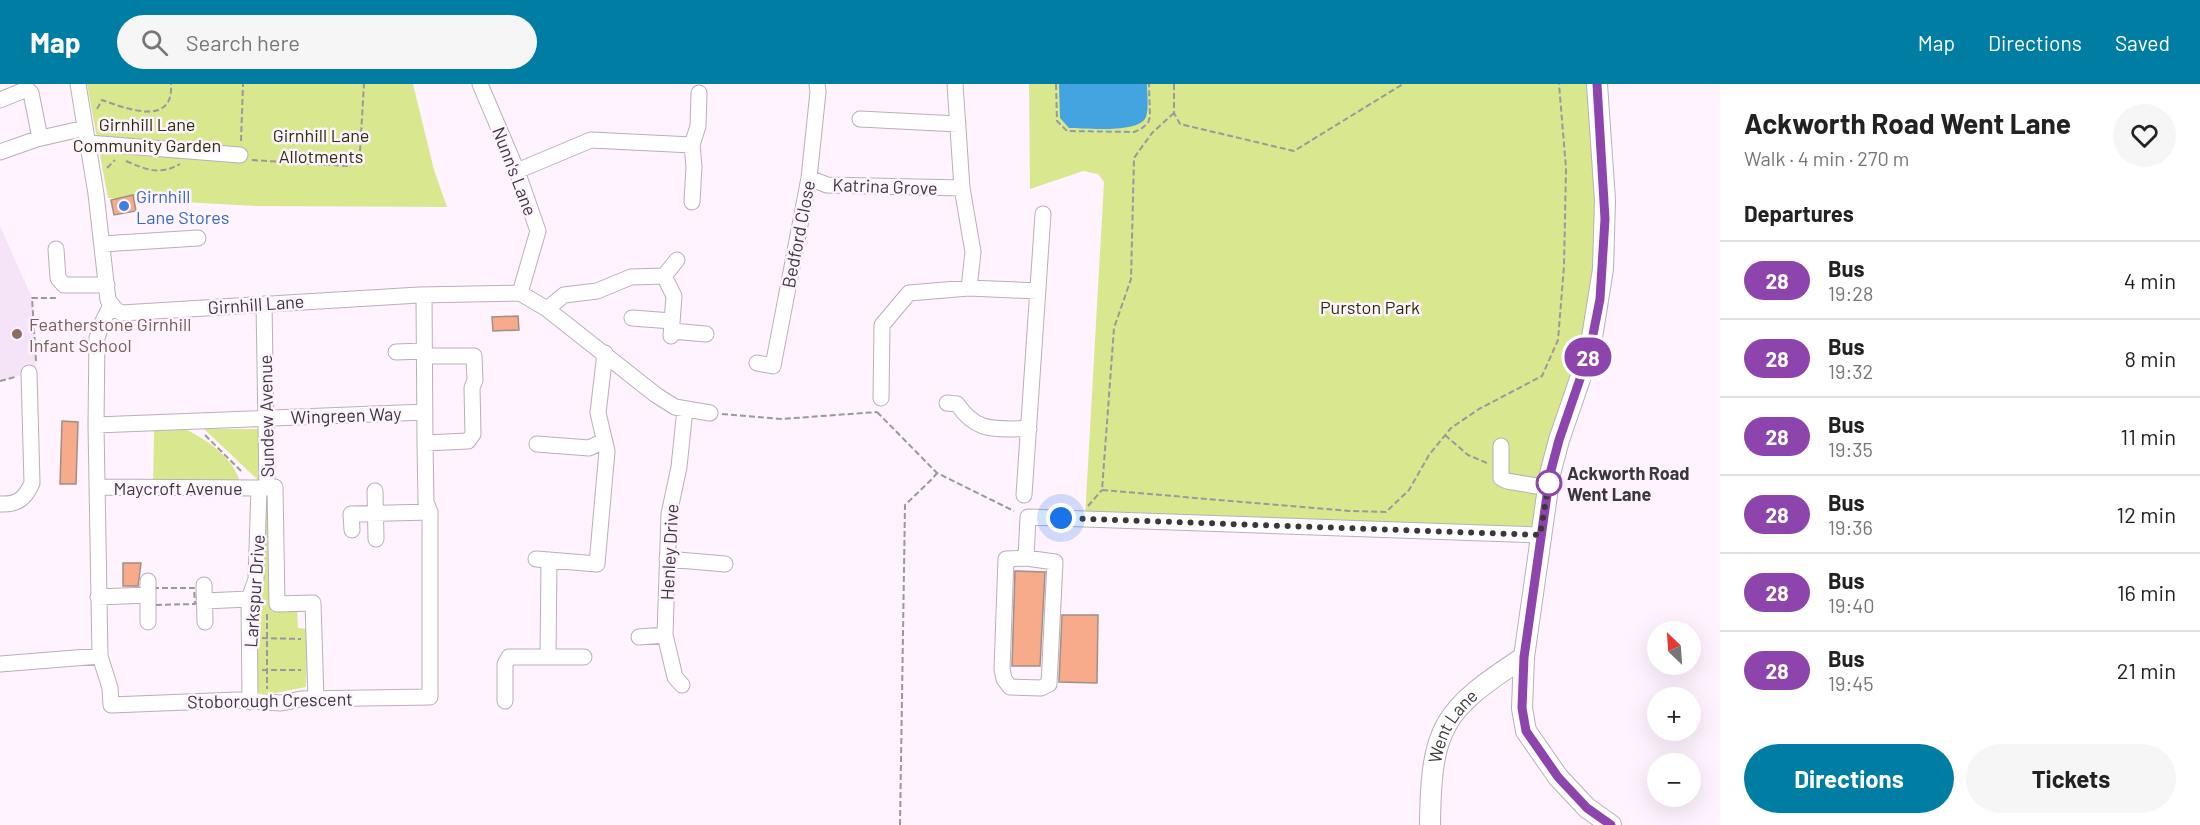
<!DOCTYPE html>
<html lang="en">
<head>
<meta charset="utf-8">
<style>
  body { margin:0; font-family:Barlow,sans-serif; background:#f6f6f6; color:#222; height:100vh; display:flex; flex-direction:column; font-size:22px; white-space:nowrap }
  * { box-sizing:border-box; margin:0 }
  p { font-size:20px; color:#767676 }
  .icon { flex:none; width:33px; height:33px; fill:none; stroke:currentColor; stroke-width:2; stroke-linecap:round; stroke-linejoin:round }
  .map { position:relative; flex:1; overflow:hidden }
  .side { display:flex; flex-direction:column; background:#fff; width:480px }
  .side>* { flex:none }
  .badge { padding:0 12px; border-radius:20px; font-size:21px; line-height:39px }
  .needle { width:39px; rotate:335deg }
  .tools { position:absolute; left:1647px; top:537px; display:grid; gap:12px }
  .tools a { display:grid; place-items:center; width:54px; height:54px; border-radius:50%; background:#fff; box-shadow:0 6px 24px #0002; font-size:30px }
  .you { position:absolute; width:30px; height:30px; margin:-15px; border:4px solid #fff; border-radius:50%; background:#1a73e8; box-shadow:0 0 0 9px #1a73e833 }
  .map>.badge { position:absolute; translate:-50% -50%; box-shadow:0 0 0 3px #fff }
  h2 { padding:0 24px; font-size:22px; line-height:54px }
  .round { display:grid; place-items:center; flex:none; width:63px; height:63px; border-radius:32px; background:#f6f6f6 }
  .overview { display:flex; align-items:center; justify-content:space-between; height:102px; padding:0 24px }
  h1 { font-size:28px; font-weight:700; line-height:45px }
  .primary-button { display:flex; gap:12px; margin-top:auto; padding:12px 24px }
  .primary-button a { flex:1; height:69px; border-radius:36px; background:#007da3; color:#fff; font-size:24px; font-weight:700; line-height:69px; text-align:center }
  .primary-button a+a { background:#f6f6f6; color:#222 }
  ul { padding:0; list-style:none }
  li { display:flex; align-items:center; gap:18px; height:78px; padding:0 24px; border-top:2px solid #e0e0e0 }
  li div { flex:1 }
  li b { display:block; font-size:22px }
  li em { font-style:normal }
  li .badge { min-width:66px; font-weight:700; text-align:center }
  header { display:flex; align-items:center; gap:36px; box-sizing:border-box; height:84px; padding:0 30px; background:#007da3; color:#fff }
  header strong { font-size:28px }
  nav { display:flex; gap:33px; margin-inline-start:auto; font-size:21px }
  .search { width:420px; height:54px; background:#f6f6f6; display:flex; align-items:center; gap:15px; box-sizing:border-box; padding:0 21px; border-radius:33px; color:#767676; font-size:22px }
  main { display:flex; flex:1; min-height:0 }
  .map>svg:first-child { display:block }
</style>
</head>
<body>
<header>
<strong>Map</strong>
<div class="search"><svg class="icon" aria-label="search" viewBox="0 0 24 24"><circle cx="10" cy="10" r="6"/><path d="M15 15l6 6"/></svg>Search here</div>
<nav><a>Map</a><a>Directions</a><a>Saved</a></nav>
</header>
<main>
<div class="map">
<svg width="1720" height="741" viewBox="0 0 1720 741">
  <rect width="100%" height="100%" fill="#fef3ff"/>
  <path fill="#f5e3f7" d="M0 142 32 214 36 287 0 297Z"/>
  <path fill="#d9e78e" d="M87 0H413L434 86 447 123 256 122 108 114Z
    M1029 0H1597L1605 162 1540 451 1085 434 1104 98 1098 90 1083 87 1030 105Z
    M204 345H259V397Z
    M187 346C210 358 238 377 241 404H153L154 347Z
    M262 420H272L274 525 297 526 298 544 308 545 306 603 261 612 256 604 253 529 261 505Z"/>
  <path fill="#44a4df" d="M1059 0H1147C1147 10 1149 24 1146 33 1139 50 1085 44 1069 44L1060 34Z"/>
  <path fill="#f7ab8b" stroke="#a08f88" stroke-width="1.5" d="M133 111 136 127 114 131 111 116Z
    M518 232 519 246 493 247 492 233Z
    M62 337 78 338 76 400H60Z
    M123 479H141L138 502H123Z
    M1015 487 1045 488 1040 582H1012Z
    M1062 531H1098L1097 599 1059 598Z"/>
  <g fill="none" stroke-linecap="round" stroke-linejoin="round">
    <g stroke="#baaebb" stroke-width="17">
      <path id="minor" d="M78 0 96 110 108 216 116 226 122 229 419 211 520 209
        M480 0 517 87 538 147 520 209
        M955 0 962 104 973 168 969 204
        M0 16 27 5 31 9 40 54
        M860 35 958 40
        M88 59 240 71
        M0 68 37 55 85 44
        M517 87 591 56 692 61
        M809 94 827 101 962 104
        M692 118 694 83 692 61 698 42 699 9
        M102 160 198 154
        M56 165 58 194 64 201H107
        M520 209 547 225 656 311 675 323 710 329
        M264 220 267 404
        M111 221 102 239 97 254 96 341 100 572 110 604 111 621 237 616 281 619 301 615 430 613V428L426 418 425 359 424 211
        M547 225 564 211 597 207 631 193 664 192
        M632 234 672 237
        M672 247 706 250
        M671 252 674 212 664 192 677 176
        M396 268 424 267
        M424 272H474L475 296 472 304 473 350 468 357 425 359
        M757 279 773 282 809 94 818 8 817 0
        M881 314 882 241 909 209 969 204 1038 207
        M947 319 957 320C978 350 995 344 1029 345
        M96 341 425 328
        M537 360 589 364 604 357
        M1501 362V394L1507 397 1548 404
        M97 403 259 404
        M375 407 376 455
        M1024 411 1043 130
        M0 420C17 421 25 415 32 399L29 289
        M352 446 351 430 430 428
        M1026 474 1028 433 1540 451
        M1026 474 1055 478 1049 600 1041 604 1010 603 1004 595 1002 585 1006 475Z
        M536 475 597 480 607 367 598 329 605 269
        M667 475 725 480
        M148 497V538
        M204 501 205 538
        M98 513 148 511
        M204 517 249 515
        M665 551 675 593 682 601
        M639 553 665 551 669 430 679 383 685 325
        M548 572 549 476
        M0 580 100 572
        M505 617V580L509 573H584
        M250 618 249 515 256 495 259 404 275 403 277 520 313 519 316 615"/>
    </g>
    <g stroke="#baaebb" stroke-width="22">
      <g id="major">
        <path d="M1597 0 1605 116 1603 185 1590 266 1559 356 1550 390 1524 573 1522 624 1526 647 1558 693 1587 724 1611 741"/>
        <path id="s1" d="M1430 741C1431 642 1443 626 1524 573"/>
      </g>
    </g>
    <path stroke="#9e969f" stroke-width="2" stroke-dasharray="6 3" stroke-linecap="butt" d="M1056 0 1057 37 1067 47 1134 48 1141 45 1148 39 1150 33 1149 0
      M1174 0V29L1180 40 1294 67 1403 0
      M97 25 102 16C125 24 174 44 171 0
      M1174 29 1152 49 1134 74 1131 195 1114 244 1102 406 1349 427 1386 428 1409 406 1429 371 1451 344 1479 325 1542 292 1558 256 1564 182 1566 84 1559 0
      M241 57 243 0
      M252 76 347 82 356 79 360 67 364 0
      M126 77C145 85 159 92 180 80
      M107 84 115 76
      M36 277 32 214H57
      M0 297 15 293
      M877 328 937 389 1014 427
      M722 330 781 335 877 328
      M205 351 243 389
      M1445 351 1468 371 1487 379
      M1088 422 1102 406
      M153 504H194L195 520 153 521Z
      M267 530V605
      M262 554 301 555
      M262 586H301
      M900 741 905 421 931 396 937 389"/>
    <use href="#minor" stroke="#fff" stroke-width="15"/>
    <use href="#major" stroke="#fff" stroke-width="20"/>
  </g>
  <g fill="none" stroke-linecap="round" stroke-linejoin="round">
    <g stroke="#fff" stroke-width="14">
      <path id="line" d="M1597 0 1605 135 1600 215 1590 266 1559 356 1550 390 1524 573 1522 624 1526 647 1558 693 1587 724 1611 741"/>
    </g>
    <use href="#line" stroke="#8e44ad" stroke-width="9"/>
    <path stroke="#3c373d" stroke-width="6" stroke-dasharray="0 10.8" d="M1061 434 1540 451 1549 399"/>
  </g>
  <circle fill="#3f7fe0" stroke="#fef3ff" stroke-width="2" cx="124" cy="122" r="6"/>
  <circle fill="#8d6e63" stroke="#fef3ff" stroke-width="2" cx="17" cy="250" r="6"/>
  <circle fill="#fff" stroke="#8e44ad" stroke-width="3" cx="1549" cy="399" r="12"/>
  <g text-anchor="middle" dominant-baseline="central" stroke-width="5" stroke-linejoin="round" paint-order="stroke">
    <g font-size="18" fill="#2b3005" stroke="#fef3ff">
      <text x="147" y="40">Girnhill Lane<tspan x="147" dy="21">Community Garden</tspan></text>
      <text x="321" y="51">Girnhill Lane<tspan x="321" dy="21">Allotments</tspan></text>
      <text x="1370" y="223">Purston Park</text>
    </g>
    <g font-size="18" fill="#3c373d" stroke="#fef3ff">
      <text transform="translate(515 87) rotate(69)">Nunn's Lane</text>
      <text transform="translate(885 102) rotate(2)">Katrina Grove</text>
      <text transform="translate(798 150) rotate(-79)">Bedford Close</text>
      <text transform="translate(256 220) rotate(-4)">Girnhill Lane</text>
      <text transform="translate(346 331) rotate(-2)">Wingreen Way</text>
      <text transform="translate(266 332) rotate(-91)">Sundew Avenue</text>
      <text x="178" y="404">Maycroft Avenue</text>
      <text transform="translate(669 468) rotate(-87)">Henley Drive</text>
      <text transform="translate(254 507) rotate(-86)">Larkspur Drive</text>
      <text transform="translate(270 616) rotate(-1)">Stoborough Crescent</text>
      <text stroke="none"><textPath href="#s1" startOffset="104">Went Lane</textPath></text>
    </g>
    <g font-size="18" fill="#366cbe" stroke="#fef3ff" text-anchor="start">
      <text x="136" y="112">Girnhill<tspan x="136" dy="21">Lane Stores</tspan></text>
    </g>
    <g font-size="18" fill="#785e54" stroke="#fef3ff" text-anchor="start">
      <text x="29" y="240">Featherstone Girnhill<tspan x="29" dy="21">Infant School</tspan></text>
    </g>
    <g font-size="18" font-weight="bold" fill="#3c373d" stroke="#fef3ff" text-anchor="start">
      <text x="1567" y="389">Ackworth Road<tspan x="1567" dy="21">Went Lane</tspan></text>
    </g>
  </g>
</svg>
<div class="tools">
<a><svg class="needle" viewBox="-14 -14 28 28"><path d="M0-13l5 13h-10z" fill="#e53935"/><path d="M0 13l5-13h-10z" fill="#767676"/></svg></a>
<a>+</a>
<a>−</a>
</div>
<div class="you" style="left:1061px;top:434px"></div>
<b class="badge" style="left:1588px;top:273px;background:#8e44ad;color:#fff">28</b>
</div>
<section class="side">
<div class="overview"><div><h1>Ackworth Road Went Lane</h1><p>Walk · 4 min · 270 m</p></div><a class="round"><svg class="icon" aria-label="heart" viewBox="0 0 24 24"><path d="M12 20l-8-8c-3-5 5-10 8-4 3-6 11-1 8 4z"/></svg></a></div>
<h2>Departures</h2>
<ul>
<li><span class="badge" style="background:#8e44ad;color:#fff">28</span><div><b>Bus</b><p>19:28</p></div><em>4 min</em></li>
<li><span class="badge" style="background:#8e44ad;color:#fff">28</span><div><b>Bus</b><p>19:32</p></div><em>8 min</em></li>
<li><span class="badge" style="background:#8e44ad;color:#fff">28</span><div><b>Bus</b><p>19:35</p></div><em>11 min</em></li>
<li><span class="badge" style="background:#8e44ad;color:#fff">28</span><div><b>Bus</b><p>19:36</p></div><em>12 min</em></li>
<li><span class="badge" style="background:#8e44ad;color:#fff">28</span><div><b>Bus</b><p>19:40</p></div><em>16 min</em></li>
<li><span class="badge" style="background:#8e44ad;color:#fff">28</span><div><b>Bus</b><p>19:45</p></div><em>21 min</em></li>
</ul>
<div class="primary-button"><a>Directions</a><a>Tickets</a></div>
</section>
</main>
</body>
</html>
